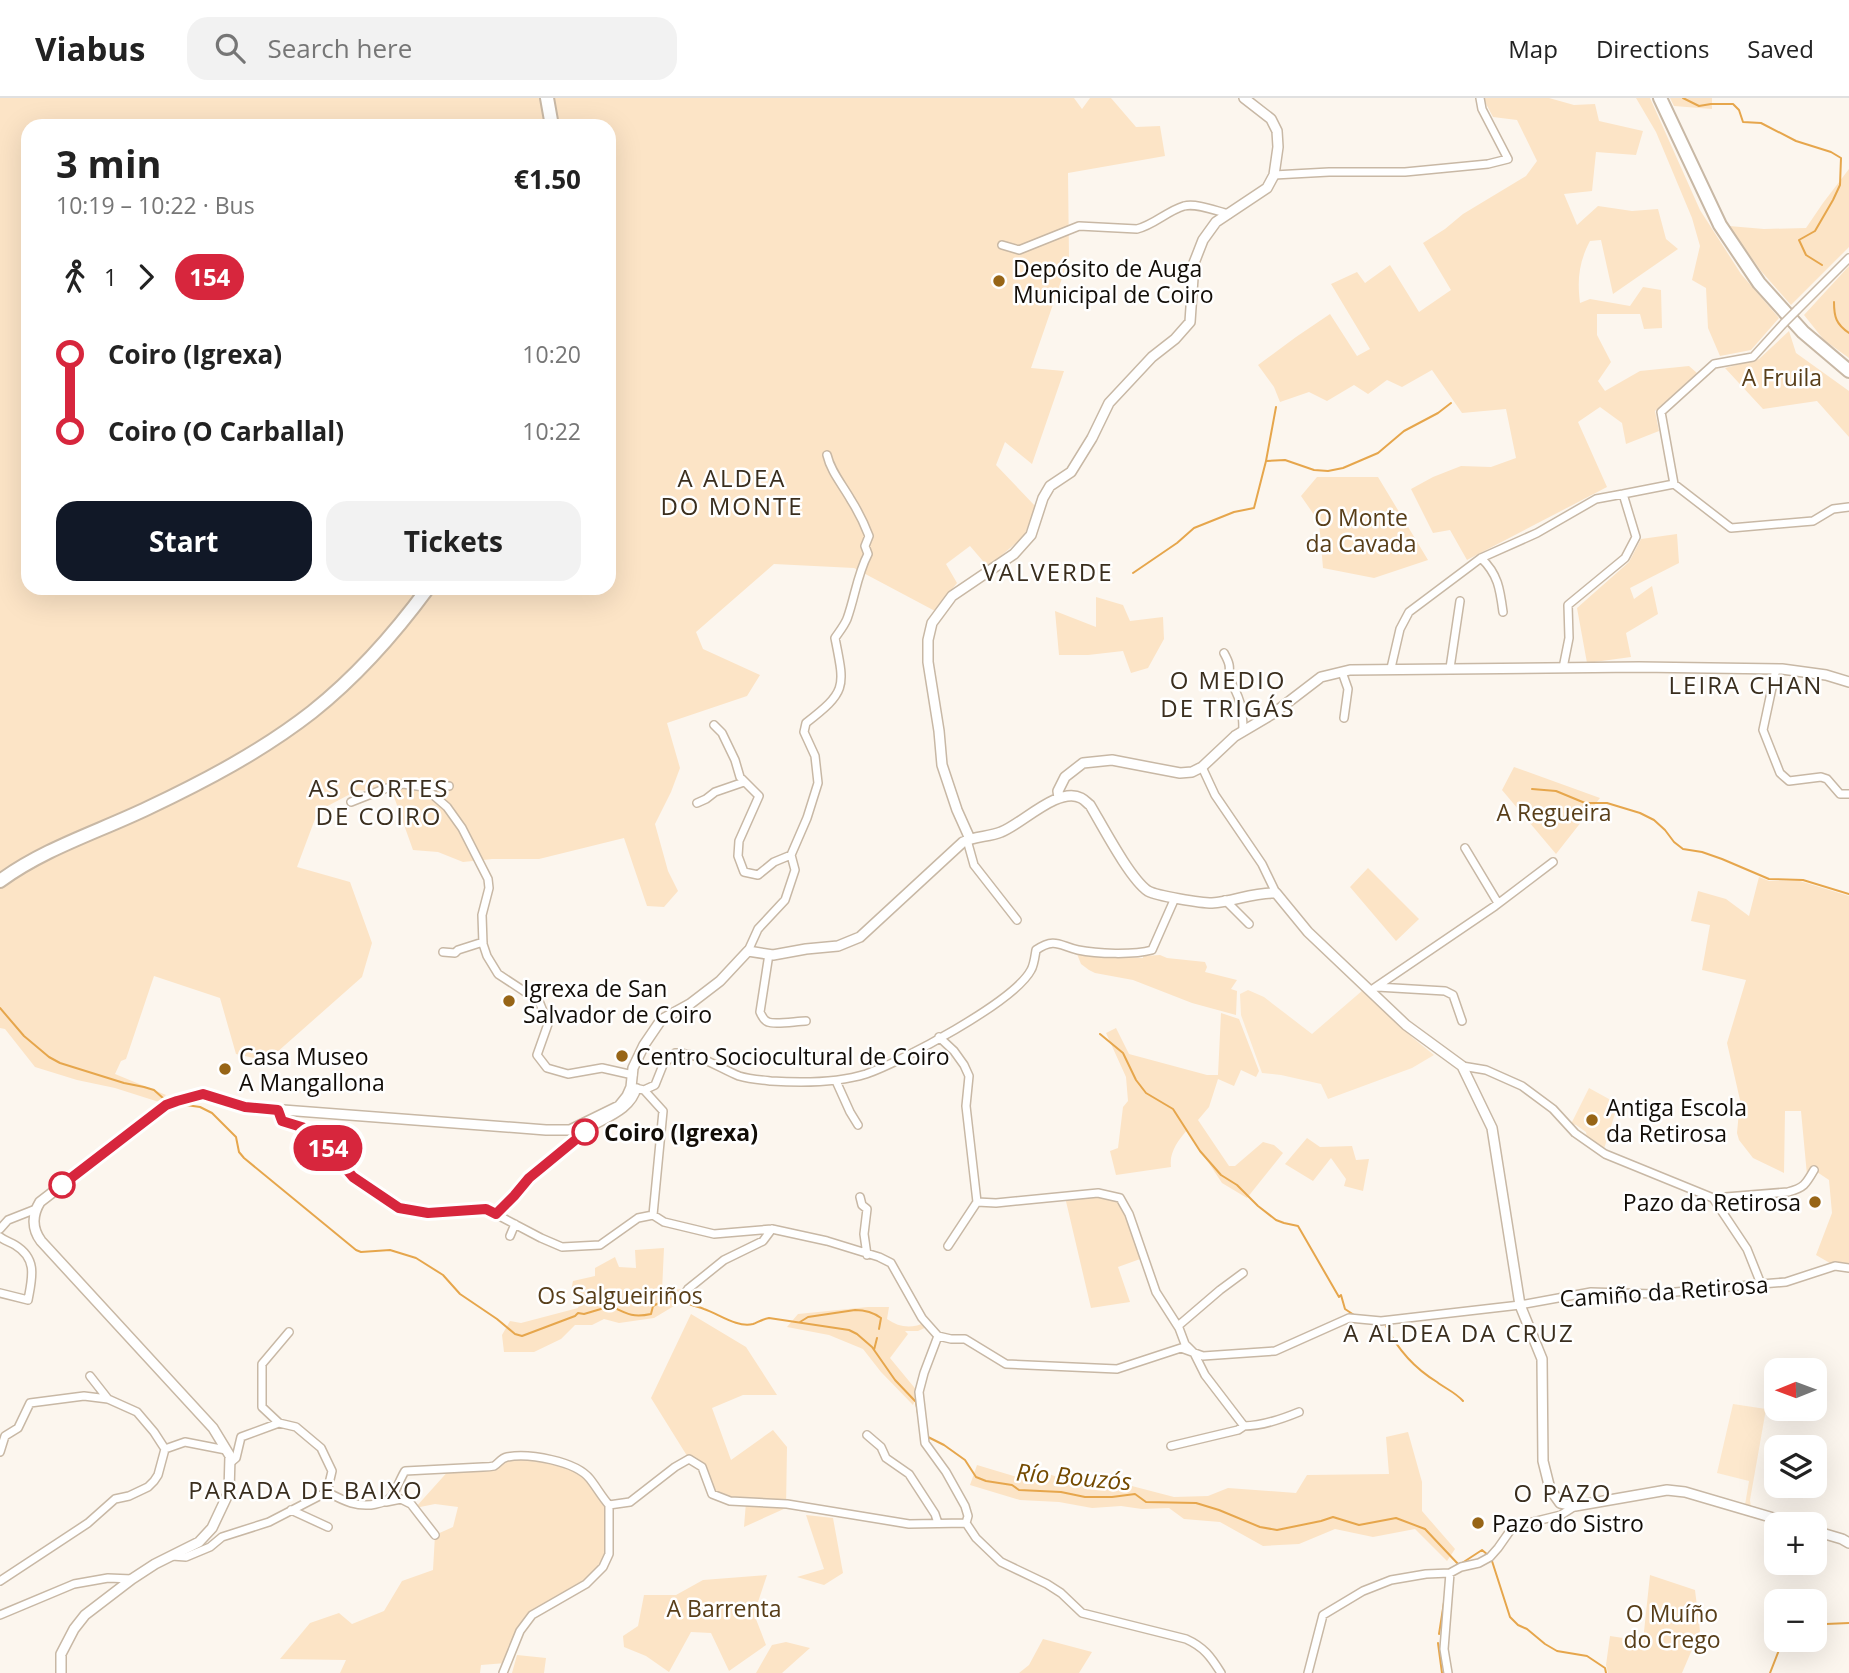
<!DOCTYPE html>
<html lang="en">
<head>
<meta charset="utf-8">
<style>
  body { margin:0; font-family:"Open Sans",sans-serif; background:#f2f2f2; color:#222; height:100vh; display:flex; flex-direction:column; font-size:26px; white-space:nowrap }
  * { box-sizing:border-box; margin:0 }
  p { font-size:23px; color:#767676 }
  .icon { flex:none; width:38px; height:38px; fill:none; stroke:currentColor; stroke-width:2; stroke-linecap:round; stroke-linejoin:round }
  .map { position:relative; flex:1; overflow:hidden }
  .sheet { position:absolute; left:21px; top:21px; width:595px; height:476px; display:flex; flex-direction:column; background:#fff; border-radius:21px; box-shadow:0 7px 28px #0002 }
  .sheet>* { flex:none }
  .badge { padding:0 14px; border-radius:23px; font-size:24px; line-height:46px }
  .needle { width:46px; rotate:269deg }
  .fabs { position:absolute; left:1764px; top:1260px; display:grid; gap:14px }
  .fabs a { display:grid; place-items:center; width:63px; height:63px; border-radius:14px; background:#fff; box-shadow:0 7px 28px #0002; font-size:35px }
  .map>.badge { position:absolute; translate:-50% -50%; box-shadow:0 0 0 4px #fff }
  .legs { display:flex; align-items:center; gap:10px; height:77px; padding:0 35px; font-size:23px }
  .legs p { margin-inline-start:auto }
  .overview { display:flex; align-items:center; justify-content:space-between; height:119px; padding:0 35px }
  h1 { font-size:38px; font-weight:700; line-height:52px }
  .button { display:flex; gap:14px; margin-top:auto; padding:14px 35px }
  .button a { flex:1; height:80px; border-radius:21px; background:#111827; color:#fff; font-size:28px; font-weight:700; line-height:80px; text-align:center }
  .button a+a { background:#f2f2f2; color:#222 }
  ul { padding:0 35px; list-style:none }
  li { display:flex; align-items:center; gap:24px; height:77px; font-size:26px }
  li i { display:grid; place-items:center; width:10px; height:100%; margin:0 9px; background:currentColor }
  li i::after { content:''; width:18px; height:18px; margin:-9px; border:5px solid; border-radius:50%; background:#fff }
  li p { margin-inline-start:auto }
  li:first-child i { background:linear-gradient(#0000 50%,currentColor 0) }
  li:last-child i { background:linear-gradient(currentColor 50%,#0000 0) }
  header { display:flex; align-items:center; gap:42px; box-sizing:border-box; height:98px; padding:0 35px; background:#fff; border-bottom:2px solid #e0e0e0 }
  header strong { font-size:33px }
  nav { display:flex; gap:38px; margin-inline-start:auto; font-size:24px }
  .search { width:490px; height:63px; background:#f2f2f2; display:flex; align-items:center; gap:18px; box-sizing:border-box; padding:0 24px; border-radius:21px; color:#767676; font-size:26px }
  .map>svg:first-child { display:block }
</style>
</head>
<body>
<header>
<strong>Viabus</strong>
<div class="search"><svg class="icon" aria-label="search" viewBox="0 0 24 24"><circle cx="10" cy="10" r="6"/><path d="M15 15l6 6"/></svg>Search here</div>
<nav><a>Map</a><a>Directions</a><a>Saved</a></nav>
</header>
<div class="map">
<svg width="1849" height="1575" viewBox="0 0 1849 1575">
  <rect width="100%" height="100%" fill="#fcf6ee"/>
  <path fill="#fde8cd" d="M1248 892 1264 899 1312 936 1363 892 1413 940 1434 957 1412 970 1328 1001 1321 986 1281 977 1262 975 1241 917 1240 896Z
    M1589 990 1618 1006 1604 1051 1587 1040 1586 1034 1576 1027 1571 1026Z
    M1733 1306 1766 1311 1750 1402 1751 1409 1745 1407 1749 1383 1717 1375Z"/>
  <path fill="#fce4c6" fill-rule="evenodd" d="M0 0H1074L1082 11 1090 0H1111L1136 29 1160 28 1165 58 1068 75 1069 160 1031 270 1064 273 1032 366 1005 344 996 367 1036 409 1024 438 988 469 970 448 946 466 957 485 935 513 854 470 774 466 696 534 703 551 760 577 747 598 667 625 680 670 671 694 655 726 668 773 678 793 664 809 647 808 624 740 539 761H492L463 764 438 754 413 752 393 696 358 692 318 713 297 769 350 784 372 845 362 879 267 963 236 956 220 900 154 878 126 961 121 963 115 976 166 997 159 1004 115 990 77 982 35 969 5 931 0 930ZM28 28H609V490H28Z
    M1483 0H1549L1574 7 1595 6 1599 23 1643 33 1636 57 1596 54 1592 93 1564 96 1577 127 1598 108 1632 113 1658 111 1666 141 1678 151 1613 196 1601 142 1590 143C1579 164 1577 181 1580 205L1590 201 1630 208 1643 189 1661 192 1662 230 1644 231 1640 216H1597V237L1611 264 1598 283 1605 293 1640 273 1689 268 1697 275 1655 313 1659 333 1626 346 1622 325 1600 309 1578 324 1607 389 1467 462 1450 432 1433 435 1411 391 1433 379 1461 368 1491 369 1516 360 1506 311 1462 315 1432 272 1402 289 1387 282 1368 296 1354 287 1327 303 1309 294 1280 304 1274 289 1258 267 1296 239 1330 216 1357 258 1370 251 1331 186 1357 174 1365 185 1390 167 1419 214 1451 192 1423 145 1445 131 1463 116 1526 78 1537 63 1517 22 1493 19Z
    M1636 0H1650L1700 112 1741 176 1779 220 1751 252 1720 258 1708 230 1706 190 1692 182 1700 148 1692 120 1656 34Z
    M1670 0H1712V11L1674 8Z
    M1849 71V149L1791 207 1761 173 1729 128 1764 131 1806 130 1823 105Z
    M1849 168V260L1824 242 1804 217Z
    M1789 233 1796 255 1849 293V339L1817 303 1763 311 1725 270 1759 261Z
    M1317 379H1378L1428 462 1374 480 1323 470 1319 424 1301 398Z
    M1677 436 1679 465 1630 490 1634 501 1652 488 1658 516 1626 535 1631 559 1587 565 1577 510 1629 464 1641 441Z
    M1096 499 1123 507 1130 523 1163 519 1164 541 1148 570 1131 575 1123 553 1088 557H1059L1055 513 1096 529Z
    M1514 669 1600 700 1556 756 1502 692Z
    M1368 770 1419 821 1396 843 1350 789Z
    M1759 779 1769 783H1800L1849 798V1170L1835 1168 1816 1157 1832 1115 1829 1082 1814 1072 1807 1077 1801 1013H1785L1784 1075 1753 1060 1739 1042 1737 1035 1740 1002 1727 945 1746 882 1702 872 1710 827 1691 823 1698 793 1726 801 1749 818Z
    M1077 856 1143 860V858L1160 857 1167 860 1205 864 1207 869 1205 874 1237 882 1231 891 1237 893 1236 917 1192 905 1133 882 1095 875 1089 872 1081 866Z
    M1221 915 1239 921 1259 973 1256 979 1241 972 1234 988 1218 981 1209 1009 1198 1022 1229 1068H1235L1263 1044 1274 1047 1283 1055 1247 1100 1222 1085 1187 1032C1178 1043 1169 1054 1171 1069L1116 1077 1110 1053 1118 1050 1123 1009 1128 1003 1126 979 1106 935 1116 930 1129 956 1207 977H1218Z
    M1307 1040 1320 1049 1352 1048 1356 1062 1369 1061 1363 1093 1344 1088 1346 1081 1331 1060 1313 1083 1285 1066Z
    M1098 1095 1120 1100 1143 1160 1118 1169 1130 1204 1091 1210 1065 1099Z
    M664 1150 662 1193 682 1191 679 1205 654 1220 619 1225 604 1221 592 1227H575L561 1241 534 1254H504L502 1237 510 1223 521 1225 578 1210 580 1204 571 1193 573 1183 595 1178V1170L615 1159 619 1169 636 1170 635 1152Z
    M868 1209H889L887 1221C900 1230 912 1231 926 1224L929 1228 918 1233H905L908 1236 890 1260 918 1294 913 1307 881 1274 863 1251 829 1237 787 1229 798 1216Z
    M691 1216 746 1249 777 1297H743L712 1310 731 1362 773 1332 787 1349 786 1410 744 1429 746 1404 712 1396 702 1370 689 1361 651 1300Z
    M1408 1334 1422 1384V1413L1455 1451 1447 1463 1415 1431 1373 1439 1335 1431 1299 1446 1263 1448 1220 1424 1184 1421 1169 1410 1142 1411 1121 1408 1092 1410 1059 1404 1020 1402 970 1387 977 1367 1017 1379 1049 1376 1082 1388 1128 1387 1174 1399 1208 1398 1228 1390 1296 1395 1307 1377 1389 1376 1386 1339Z
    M503 1360 551 1362 589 1379 609 1407V1456L596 1478 532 1517 506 1565 481 1567 480 1575H340L346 1562 280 1561 310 1525 339 1515 352 1526 384 1513 402 1483 433 1472 435 1437 453 1429 458 1409 435 1406 415 1410 451 1370 495 1368Z
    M806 1417 833 1420 843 1475 824 1487 797 1479 824 1471Z
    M767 1477 754 1516 766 1547 729 1573 711 1535 691 1534 669 1574 646 1558 624 1549 623 1538 638 1528 644 1497H676L703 1482Z
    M1650 1477 1695 1492 1700 1533 1682 1575H1608L1606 1567 1610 1538 1643 1543Z
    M1043 1541 1092 1554 1079 1575H1019L1029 1567Z
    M786 1544 810 1550 782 1575H756L772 1547Z
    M517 1557 546 1560 544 1575H512Z"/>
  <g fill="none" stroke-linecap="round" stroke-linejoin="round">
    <path stroke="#e6a64c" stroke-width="2" d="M1683 0 1699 8 1711 6H1733L1739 12 1743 24 1761 25 1796 43 1831 54 1841 60 1840 87 1833 102 1815 133 1799 142 1806 157 1822 167
      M1834 204C1834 219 1836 226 1849 235
      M1266 363 1276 309
      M1133 475 1177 445 1194 430 1234 414 1254 410 1266 363 1285 362 1314 372 1328 373 1343 370 1378 355 1404 333 1438 315 1451 305
      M1532 691 1556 693 1585 705H1607L1640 715 1654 722 1665 732 1674 744 1683 751 1702 754 1722 761 1769 781 1803 782 1849 796
      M0 910 24 938 49 959 60 965 124 985 144 989 154 992 164 1001
      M1100 936 1123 955 1136 982 1146 995 1173 1011 1200 1053 1221 1077 1237 1087 1258 1108 1276 1122 1284 1125 1298 1128 1339 1199 1341 1197 1345 1211 1354 1217
      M186 1007 200 1009 212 1015 236 1039 239 1054 244 1060 356 1152 361 1154 390 1152 416 1160 443 1177 460 1196 497 1221 515 1236 522 1238 575 1218 578 1215 584 1216 611 1208C627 1216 633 1220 651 1216L653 1208 667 1201 679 1200
      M684 1203C690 1208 697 1208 704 1211 719 1216 737 1230 753 1226 758 1224 763 1221 769 1220L849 1232 857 1236 872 1249 895 1282 916 1304 919 1321
      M800 1224 808 1219 855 1212C865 1212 873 1214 881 1220L879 1231
      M1386 1228C1398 1252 1414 1270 1437 1284 1446 1291 1455 1294 1463 1303
      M874 1252 877 1240
      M928 1339 944 1347 965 1362 976 1379 986 1383 1012 1387 1019 1392 1061 1394 1085 1399H1112L1135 1396 1146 1404 1196 1405 1219 1412 1260 1429 1277 1432 1321 1423 1333 1419 1359 1427 1396 1420 1425 1431 1459 1467 1482 1452 1488 1457
      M1492 1463 1510 1519 1518 1527 1527 1531 1545 1546 1557 1553 1587 1558 1605 1570 1606 1575
      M1439 1536 1445 1498
      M1815 1538 1826 1526 1849 1525
      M1438 1545 1442 1575
      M1770 1575 1781 1547C1790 1544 1798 1548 1808 1547L1812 1542"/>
    <g stroke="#c8b8a5" stroke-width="10">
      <path id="minor" d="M1274 77 1329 74H1405L1488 66 1508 61 1482 11 1480 0
        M1002 147 1019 152 1079 128 1137 131C1154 127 1167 113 1184 108 1197 105 1216 113 1229 116
        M1797 212 1849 160
        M1674 386 1731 430 1813 423 1833 411 1849 409
        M1481 460C1498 476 1500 491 1503 514
        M1224 555C1229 564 1231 569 1228 579 1240 599 1243 609 1243 633
        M1391 570 1400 531 1409 514 1481 460 1537 435 1596 401 1623 396
        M1450 570 1460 503
        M1563 570 1569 540 1568 507 1625 460 1636 439 1623 396 1674 386 1661 314 1714 266 1753 259 1784 225
        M1776 571 1763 632 1780 675 1789 683 1821 679 1827 681 1840 696H1849
        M1342 574 1348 591 1344 620
        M714 627 722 635 735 662 740 679 759 698 739 743 738 758 744 774 758 777 774 764 791 757
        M1202 669 1215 697 1262 766 1276 795
        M425 689 449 688
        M351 704 384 691 403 686 424 689 447 709 462 730 488 781 489 790 482 817 483 846 487 858 498 876 539 903 548 926 537 957 547 970 568 976 602 970 633 977
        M697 705 706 701 715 694 744 684
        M967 742 974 767 1017 822
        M1465 750 1498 805
        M1225 802 1249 826
        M748 853 758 831 785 802 795 772 791 757 807 720 818 685 815 658 804 634 806 625C847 593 845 590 835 540 839 534 844 528 847 521 855 499 857 477 868 456L865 448 869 438C864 425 858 413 851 402 842 386 831 374 827 357
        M443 854 455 855 458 852 483 844
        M769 856 760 914C762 918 763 922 768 924 775 927 797 923 806 923
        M1377 889 1445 893 1453 897 1462 923
        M1370 893 1495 808 1553 764
        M939 939 954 953 964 967 969 978 966 1008 977 1104
        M1462 968 1486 972 1522 988 1553 1011 1575 1035 1605 1056 1713 1100 1747 1151 1761 1186
        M836 983 850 1014 858 1027
        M631 989 644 992 663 1013 653 1117 664 1124 714 1136 772 1131 827 1143 879 1159 891 1165 922 1220 938 1238 951 1241H965L1006 1266 1117 1271 1181 1250 1203 1258 1275 1253 1349 1220 1381 1223 1520 1207 1591 1194 1654 1196 1761 1186 1786 1184 1835 1168 1849 1170
        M644 992 655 987 663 967 675 955C697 954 719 970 739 978 749 981 761 982 771 983 801 985 837 985 866 976 901 964 1014 904 1031 872 1034 867 1035 858 1036 852 1055 839 1060 848 1078 852 1097 856 1134 857 1152 852L1175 800
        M278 1012 282 1023 308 1031 324 1045 353 1079 399 1110 428 1115 486 1111 541 1140 562 1149 600 1147 638 1120 653 1117
        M860 1099 862 1107 867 1111 864 1136 867 1157
        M1713 1100 1788 1094C1804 1090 1806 1086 1814 1072
        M977 1104 996 1105 1098 1095 1120 1100 1129 1116 1156 1194 1179 1230 1185 1246 1194 1255 1205 1277 1244 1328 1238 1332 1171 1348
        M496 1116C508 1105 518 1092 529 1080 546 1063 569 1044 588 1031 606 1020 632 1012 637 990
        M0 1131 8 1122 36 1111
        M510 1138 515 1126
        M0 1139C5 1143 10 1144 15 1147 38 1161 32 1180 28 1202L0 1195
        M948 1148 977 1104
        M683 1201 684 1197 688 1191 724 1162 763 1143 772 1131
        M1178 1228 1220 1192 1243 1175
        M938 1238 924 1275 919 1294 925 1345 946 1374 965 1408 968 1418 966 1425
        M90 1278 108 1301
        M279 1325 262 1309V1266L289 1234
        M1244 1328C1263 1328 1282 1321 1299 1314
        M867 1337 881 1349 886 1360 909 1376 935 1416 938 1425
        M165 1351 185 1344 226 1352
        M0 1354 5 1338 18 1330 30 1305 84 1298 108 1301 137 1314 154 1334 165 1351 158 1377 154 1383 148 1389 129 1398 115 1401 88 1425 0 1483
        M230 1365 236 1360 241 1339 279 1325 296 1329 321 1350 332 1373 327 1394
        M386 1404 401 1401 411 1406 435 1437
        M291 1412 328 1429
        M966 1425 976 1440 1001 1464 1047 1486 1061 1495 1082 1515 1186 1541C1204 1549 1211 1559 1221 1575
        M172 1458 186 1459 210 1449 222 1439 269 1424 327 1394C344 1403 358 1410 376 1406 382 1405 388 1403 392 1398 397 1391 400 1381 405 1373L483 1369C487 1369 490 1369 494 1368 499 1365 501 1360 507 1359 529 1355 576 1363 590 1381 597 1390 602 1399 609 1407L630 1404 675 1369 689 1361 702 1369 712 1396 730 1403 787 1406 909 1426 966 1425
        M0 1517 74 1486 108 1480 132 1481
        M503 1575 520 1533 532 1517 586 1486 603 1469 609 1456V1407
        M1308 1575 1323 1517 1363 1493 1391 1482 1426 1476 1450 1475 1461 1469 1479 1465 1490 1459 1498 1450 1512 1430 1516 1428 1561 1417 1575 1408
        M1448 1575 1444 1551 1450 1475"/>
    </g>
    <g stroke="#c8b8a5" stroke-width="12">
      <path id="tertiary" d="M1059 700 1058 693 1065 679 1083 665 1112 662 1180 675 1192 674 1202 669 1235 638 1274 615 1321 579 1350 572 1639 569 1782 571 1826 577 1849 584
        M970 741 957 712 942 667 939 633 928 564V542L932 525 952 498 1014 456 1031 437 1043 400 1050 388 1071 374 1092 340 1109 305 1152 259 1175 241 1190 224 1194 165 1203 142 1216 124 1267 90 1274 77 1278 49 1277 33 1271 21 1244 0
        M1815 1433 1842 1441 1849 1445
        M61 1575V1556L74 1531 85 1517 132 1481 155 1466 199 1444 212 1430 229 1394 230 1358 213 1330 41 1143C32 1131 32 1117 40 1104L166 1007 203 996 245 1009 546 1032H570L619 1008 627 998 631 989 633 970 644 947 661 922 690 906 720 883 748 853 773 857 806 851 838 848 860 839 963 744C975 738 989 739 1001 734 1021 727 1058 688 1081 700 1085 702 1087 705 1090 707 1102 727 1130 781 1148 793 1157 798 1201 805 1212 805 1233 804 1253 794 1276 795L1308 834 1406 927 1462 968 1492 1030 1520 1207 1542 1261 1543 1363 1550 1391 1560 1405 1575 1408 1667 1392 1685 1394 1794 1426"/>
    </g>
    <g stroke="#c8b8a5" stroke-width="16">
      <path id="trunk" d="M547 0 552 28
        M1660 0 1720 127 1759 185 1803 234 1849 273
        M0 783C45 750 98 734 148 710 205 683 262 653 312 614 356 579 395 535 428 490"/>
    </g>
    <use href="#minor" stroke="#fff" stroke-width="7"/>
    <use href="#tertiary" stroke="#fff" stroke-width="9"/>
    <use href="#trunk" stroke="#fff" stroke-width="12"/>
    <g stroke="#c8b8a5" stroke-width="10" stroke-linecap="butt">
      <path id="minor-bridge" d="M1784 225 1797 212"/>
    </g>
    <use href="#minor-bridge" stroke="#fff" stroke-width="7"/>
  </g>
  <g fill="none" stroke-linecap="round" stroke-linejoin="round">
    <g stroke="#fff" stroke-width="16">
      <path id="line-1" d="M62 1087 166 1007 177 1003 203 996 245 1009 278 1012 282 1023 308 1031 324 1045 353 1079 399 1110 428 1115 486 1111 496 1116 514 1098 529 1080 585 1034"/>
    </g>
    <use href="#line-1" stroke="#d7263d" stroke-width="10"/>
  </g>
  <g fill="#976517" stroke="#fff" stroke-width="2.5">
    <circle cx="999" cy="183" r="7"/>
    <circle cx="509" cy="903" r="7"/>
    <circle cx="622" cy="958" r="7"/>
    <circle cx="225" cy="971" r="7"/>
    <circle cx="1592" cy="1022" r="7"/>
    <circle cx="1815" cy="1104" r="7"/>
    <circle cx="1478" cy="1425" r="7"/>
  </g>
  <g fill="#fff" stroke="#d7263d" stroke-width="3.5">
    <circle cx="585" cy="1034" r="12"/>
    <circle cx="62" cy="1087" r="12"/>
  </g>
  <g text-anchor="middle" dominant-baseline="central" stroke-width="5" stroke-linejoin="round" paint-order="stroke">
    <g font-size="23" fill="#120d07" stroke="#fff" text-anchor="start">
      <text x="1013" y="170">Depósito de Auga<tspan x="1013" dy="26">Municipal de Coiro</tspan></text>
      <text x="523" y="890">Igrexa de San<tspan x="523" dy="26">Salvador de Coiro</tspan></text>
      <text x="239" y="958">Casa Museo<tspan x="239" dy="26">A Mangallona</tspan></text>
      <text x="636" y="958">Centro Sociocultural de Coiro</text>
      <text x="1606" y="1009">Antiga Escola<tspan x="1606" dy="26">da Retirosa</tspan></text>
      <text x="1801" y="1104" text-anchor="end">Pazo da Retirosa</text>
      <text x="1492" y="1425">Pazo do Sistro</text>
    </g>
    <g font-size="23" fill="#583e19" stroke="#fff">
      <text x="1782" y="279">A Fruila</text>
      <text x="1361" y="419">O Monte<tspan x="1361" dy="26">da Cavada</tspan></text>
      <text x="1554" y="714">A Regueira</text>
      <text x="620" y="1197">Os Salgueiriños</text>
      <text x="724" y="1510">A Barrenta</text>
      <text x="1672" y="1515">O Muíño<tspan x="1672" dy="26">do Crego</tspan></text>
    </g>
    <g font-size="23" font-weight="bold" fill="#120d07" stroke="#fff" text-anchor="start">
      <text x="604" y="1034">Coiro (Igrexa)</text>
    </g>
    <g font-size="23" fill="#120d07" stroke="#fff">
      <text transform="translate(1664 1193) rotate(-4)">Camiño da Retirosa</text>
    </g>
    <g font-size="24" letter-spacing="2" fill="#3a2e1e" stroke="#fff">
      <text x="732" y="379">A ALDEA<tspan x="732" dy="28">DO MONTE</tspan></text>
      <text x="1048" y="473">VALVERDE</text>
      <text x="1228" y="581">O MEDIO<tspan x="1228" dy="28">DE TRIGÁS</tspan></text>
      <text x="1746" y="586">LEIRA CHAN</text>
      <text x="379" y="689">AS CORTES<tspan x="379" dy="28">DE COIRO</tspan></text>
      <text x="1459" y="1234">A ALDEA DA CRUZ</text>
      <text x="306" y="1391">PARADA DE BAIXO</text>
      <text x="1563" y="1394">O PAZO</text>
    </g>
    <g font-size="24" font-style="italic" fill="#744a00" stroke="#fff">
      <text transform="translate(1074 1378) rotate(5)">Río Bouzós</text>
    </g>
  </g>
</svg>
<div class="fabs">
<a><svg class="needle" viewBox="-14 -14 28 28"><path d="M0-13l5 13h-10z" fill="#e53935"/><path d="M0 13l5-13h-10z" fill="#767676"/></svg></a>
<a><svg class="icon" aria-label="layers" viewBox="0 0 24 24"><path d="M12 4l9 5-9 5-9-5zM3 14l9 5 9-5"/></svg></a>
<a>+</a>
<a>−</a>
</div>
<b class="badge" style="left:328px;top:1050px;background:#d7263d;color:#fff">154</b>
<section class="sheet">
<div class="overview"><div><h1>3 min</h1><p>10:19 – 10:22 · Bus</p></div><b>€1.50</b></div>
<div class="legs"><svg class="icon" aria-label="walk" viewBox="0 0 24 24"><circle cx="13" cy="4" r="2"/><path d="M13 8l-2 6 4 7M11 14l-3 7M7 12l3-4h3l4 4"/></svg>1<svg class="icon" aria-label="forward" viewBox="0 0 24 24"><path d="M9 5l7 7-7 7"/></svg><b class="badge" style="background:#d7263d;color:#fff">154</b></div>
<ul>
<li><i style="color:#d7263d"></i><b>Coiro (Igrexa)</b><p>10:20</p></li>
<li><i style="color:#d7263d"></i><b>Coiro (O Carballal)</b><p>10:22</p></li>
</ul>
<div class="button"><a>Start</a><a>Tickets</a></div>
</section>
</div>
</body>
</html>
